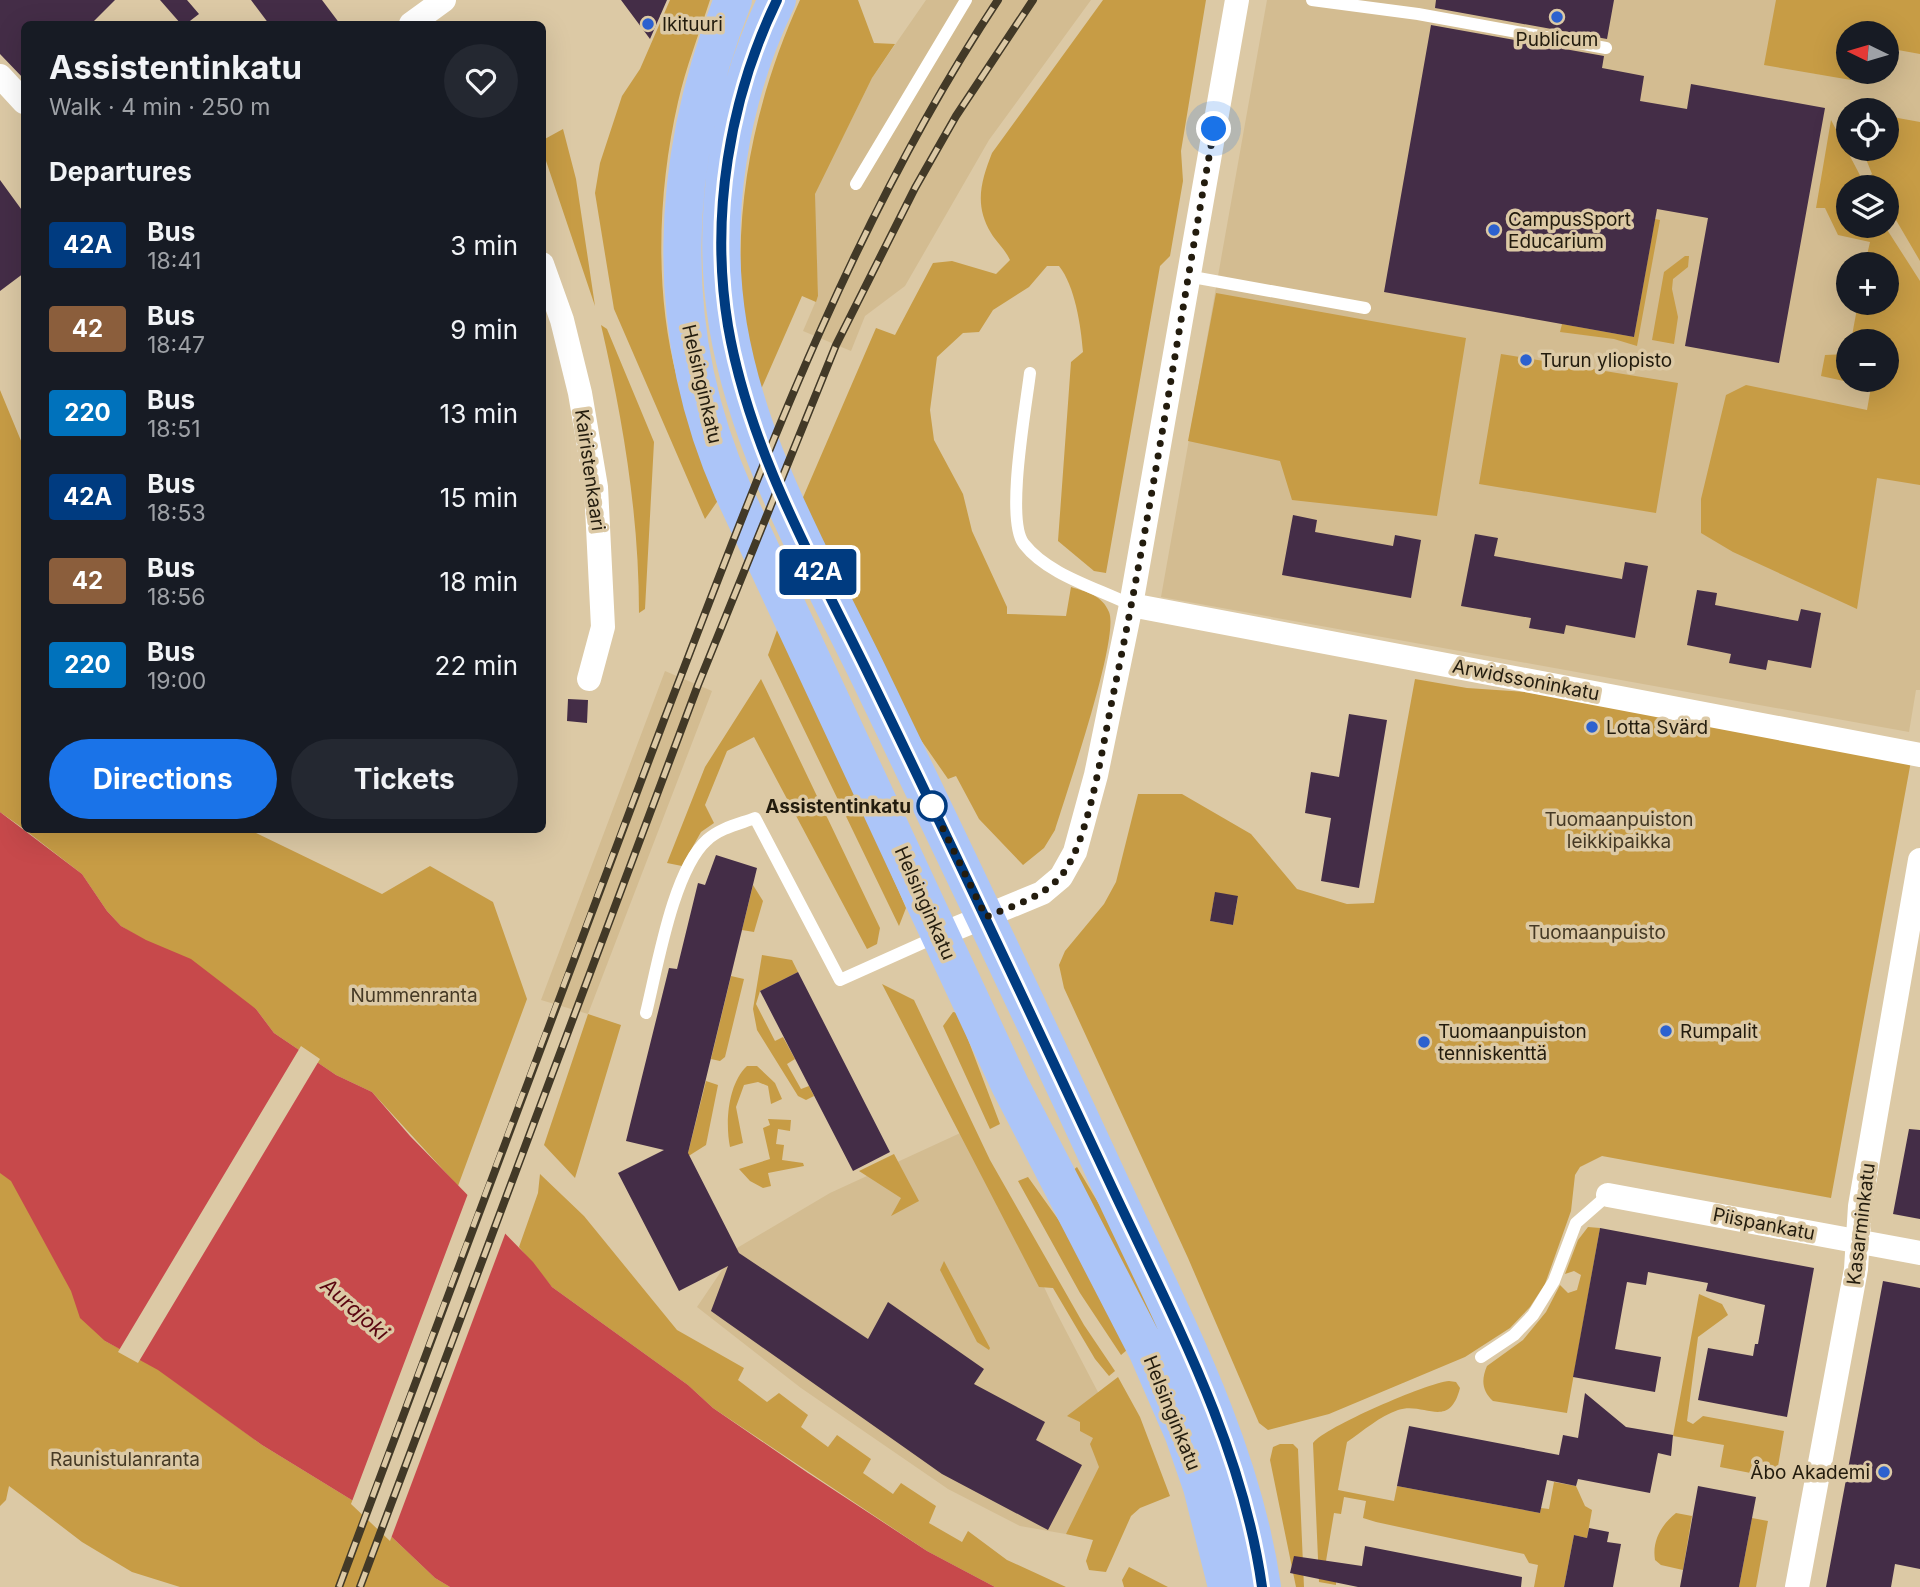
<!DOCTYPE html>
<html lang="en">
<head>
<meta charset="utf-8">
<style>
  body { margin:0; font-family:Inter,sans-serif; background:#242831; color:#f1f3f6; height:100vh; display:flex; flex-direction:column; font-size:26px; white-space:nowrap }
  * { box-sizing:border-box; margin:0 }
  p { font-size:23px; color:#9ea1a6 }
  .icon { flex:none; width:38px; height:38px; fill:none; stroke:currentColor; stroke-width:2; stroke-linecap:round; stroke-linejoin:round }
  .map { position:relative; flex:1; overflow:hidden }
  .details { position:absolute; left:21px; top:21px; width:525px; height:812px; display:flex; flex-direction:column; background:#171b24; border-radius:10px; box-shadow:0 7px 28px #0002 }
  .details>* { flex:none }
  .badge { padding:0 14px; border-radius:5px; font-size:24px; line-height:46px }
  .needle { width:46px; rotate:275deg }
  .controls { position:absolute; left:1836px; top:21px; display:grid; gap:14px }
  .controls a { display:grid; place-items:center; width:63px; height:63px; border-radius:50%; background:#171b24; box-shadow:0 7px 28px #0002; font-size:35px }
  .you { position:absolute; width:35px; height:35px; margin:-18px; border:5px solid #fff; border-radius:50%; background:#1a73e8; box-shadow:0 0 0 10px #1a73e833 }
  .map>.badge { position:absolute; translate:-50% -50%; box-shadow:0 0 0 4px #fff }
  h2 { padding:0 28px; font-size:26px; line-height:63px }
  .round { display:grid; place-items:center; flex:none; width:74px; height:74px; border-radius:37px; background:#242831 }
  .headline { display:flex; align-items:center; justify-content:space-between; height:119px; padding:0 28px }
  h1 { font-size:33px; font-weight:700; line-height:52px }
  .button { display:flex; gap:14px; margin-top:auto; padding:14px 28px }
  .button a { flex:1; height:80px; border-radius:42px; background:#1a73e8; color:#fff; font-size:28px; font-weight:700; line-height:80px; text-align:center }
  .button a+a { background:#242831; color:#f1f3f6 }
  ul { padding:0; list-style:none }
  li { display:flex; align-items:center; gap:21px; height:84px; padding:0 28px }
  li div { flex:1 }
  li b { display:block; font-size:26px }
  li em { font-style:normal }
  li .badge { min-width:77px; font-weight:700; text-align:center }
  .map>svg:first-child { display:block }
</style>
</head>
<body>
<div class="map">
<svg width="1920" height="1587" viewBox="0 0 1920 1587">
  <rect width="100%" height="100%" fill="#dcc9a5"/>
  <path fill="#d3bc91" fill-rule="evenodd" d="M926 0H1091L989 140 905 286 865 316 851 351 803 331 818 296 814 194 872 78Z
    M1267 0H1920V690H1916L1909 732 1161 597ZM1848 33H1886V72H1848ZM1848 110H1886V149H1848ZM1848 187H1886V226H1848ZM1848 264H1886V303H1848ZM1848 341H1886V380H1848Z
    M665 671 712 691 588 1014 541 1000Z
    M969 1129 1054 1308 1123 1440 1133 1510 1117 1543 1020 1526 948 1489 801 1388 697 1307 737 1248 830 1193Z"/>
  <path fill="#c79c45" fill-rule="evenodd" d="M670 0H710C699 34 686 67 678 102 658 190 654 290 677 378 688 418 705 459 719 499L705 519 614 309 595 193 600 163 622 96 640 69Z
    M800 0H858L874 43 895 44 872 78 815 194 818 296 816 302 802 296 759 394C754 373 748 352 745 330 730 218 753 103 800 0Z
    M1103 0H1206L1181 151 1183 181 1170 256 1160 266 1106 573 1094 571 1058 541 1071 362 1083 352C1081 326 1075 286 1059 266H1047L1029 287 993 310 979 332 963 333 937 357 930 410 934 440 963 494 972 531 1007 607V614L1066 616 1071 587C1087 592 1102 595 1109 612 1120 637 1066 794 1055 830L1044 848 1023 865 979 819 956 776 948 779 914 730 801 502 876 328 895 335 933 263 952 261 996 274 1010 260C1005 249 997 243 991 233 974 205 981 181 992 153Z
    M1776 0H1920V54L1887 48 1886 33H1848L1851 80 1764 65Z
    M1887 116 1920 122V261L1896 220 1886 228 1920 281V485L1877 478 1857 609 1733 552 1701 533V499L1726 395 1746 385 1867 410 1871 387 1821 376 1825 355 1848 354V380H1886V341H1851L1858 303H1886V264H1865L1870 242 1838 235 1825 208H1816L1831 120 1863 181 1872 174 1862 149H1886ZM1848 187H1886V226H1848Z
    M563 129 576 179 595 306 543 152V140Z
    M1655 219 1660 220 1637 346 1614 339 1560 332 1562 324 1634 337Z
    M1685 256H1689L1688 267 1673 279 1672 289 1678 317 1674 344 1652 340 1664 272Z
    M1216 293 1466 338 1437 516 1292 500 1280 461 1188 441Z
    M601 325 607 329 654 442 645 609 639 613C639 515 623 420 601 325Z
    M1501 354 1678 383 1656 513 1479 484Z
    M0 390 24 448V829L0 812Z
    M780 622 900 894 906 908 899 926 768 655Z
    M761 679 880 928 877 944 867 949 754 737 727 751 705 805 714 823 701 832 682 866 667 863 705 767Z
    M1415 679 1467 688 1526 692 1911 761 1831 1198 1602 1156 1580 1167 1575 1175 1571 1211 1545 1284 1530 1307 1510 1328 1465 1357 1329 1414 1268 1430 1259 1423 1188 1258 1064 988 1059 965 1065 951 1104 904 1116 882 1138 794H1182L1251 834 1297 889 1347 904 1374 903ZM1215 893 1238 897 1233 925 1210 921Z
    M25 830H250L382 894 430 866 493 902 527 999 458 1186 372 1092 336 1075 274 1033 256 1009 121 926 107 911 82 874Z
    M753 885 763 901 754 932 742 930Z
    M762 955 792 960 798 972 760 991 756 1004 775 1041 783 1037 795 1059 787 1064 801 1089 809 1086 814 1096 806 1100 798 1096 757 1030 753 1009Z
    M731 976 744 979 725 1057 720 1061 711 1059Z
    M882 984 914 1000 990 1160 1084 1325 1115 1371 1109 1376 1095 1359 1053 1288 1039 1287Z
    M953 1012 958 1013 1000 1124 990 1129 943 1026Z
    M588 1014 621 1025 575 1178 544 1145Z
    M747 1066H757L775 1083 782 1099 771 1104 768 1086 758 1082 744 1085 736 1107 743 1143 730 1147C725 1122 728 1084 747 1066Z
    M706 1081 718 1085 706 1145 687 1157Z
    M0 1092 105 1341 158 1369 262 1445 355 1502 435 1578 450 1587H180L132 1572 82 1542 9 1486 6 1500 0 1506Z
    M768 1119 791 1120 790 1131 778 1129 776 1144 784 1145 782 1160 803 1163 804 1166 768 1173 771 1186 763 1188 750 1181 739 1169 770 1159 763 1128 770 1125Z
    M894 1154 919 1201 891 1216 901 1198 859 1171Z
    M1077 1167 1119 1238 1185 1381 1071 1172Z
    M540 1174 584 1216 677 1330 744 1368 738 1380 767 1402 779 1393 808 1415 801 1427 828 1447 837 1435 871 1459 863 1473 893 1494 901 1483 936 1506 929 1523 962 1542 968 1531 1007 1560 1066 1587H995L927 1551 713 1408 688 1385 552 1287 519 1247 538 1193Z
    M1028 1177 1070 1236 1127 1350 1121 1355 1080 1293 1018 1181Z
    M1588 1227 1600 1228 1567 1413 1493 1401C1482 1391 1481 1380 1487 1366L1523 1340 1546 1312 1560 1285 1568 1293 1577 1290 1581 1275 1574 1271 1565 1274 1578 1240Z
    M944 1261 990 1348 989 1350 977 1342 940 1270Z
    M1699 1294 1722 1304 1728 1315 1698 1337 1687 1421 1693 1424 1703 1416 1784 1431 1776 1478 1720 1467 1724 1445 1673 1436Z
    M1118 1377 1140 1417 1170 1496 1140 1508 1131 1516 1106 1572 1089 1570 1086 1561 1093 1540 1066 1534 1099 1467 1090 1444 1093 1438 1080 1431V1422L1067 1416Z
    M1449 1381 1456 1382 1460 1388C1449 1431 1424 1401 1398 1410 1380 1416 1363 1431 1347 1442L1338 1490 1394 1501 1397 1486 1540 1513 1541 1508 1549 1509 1554 1482 1576 1486 1585 1506 1592 1510 1587 1538 1574 1535 1564 1587H1534L1538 1565 1529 1563 1524 1554 1376 1522 1363 1518 1366 1501 1344 1497 1341 1514 1334 1513 1323 1579 1336 1582V1585L1319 1582 1313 1443C1325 1427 1427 1383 1449 1381Z
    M1280 1444H1293L1298 1449 1304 1587H1296L1270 1460 1273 1447Z
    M1676 1513 1692 1516 1683 1570 1661 1565 1655 1560C1652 1541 1661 1525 1676 1513Z
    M1752 1518 1768 1521 1756 1587H1739Z
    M1129 1567 1168 1587H1124L1122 1580Z"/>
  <path fill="#c7494b" d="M0 812 82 874 107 911 121 926 146 940 191 959 256 1009 274 1033 336 1075 372 1092 410 1136 533 1262 552 1287 688 1385 713 1408 808 1473 927 1551 995 1587H450L435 1578 355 1502 262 1445 158 1370 105 1341 80 1318 71 1291 11 1181 0 1173Z"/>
  <path fill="#dcc9a5" d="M301 1046 320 1059 138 1363 118 1352Z
    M469 1191 507 1229 390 1541 351 1504Z"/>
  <path fill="#442d47" d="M0 0H115L91 24H24V79L0 54Z
    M160 0H187L199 14 186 24H181Z
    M251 0H322L340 24H269Z
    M621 0H667L650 39Z
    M1436 0H1614L1607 39 1435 8Z
    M1431 25 1604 56 1602 68 1644 76 1640 101 1687 109 1691 84 1825 108 1779 363 1685 346 1708 218 1657 209 1634 337 1384 292Z
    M0 180 24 213V273L0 291Z
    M1293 515 1317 520 1315 532 1393 546 1395 535 1421 540 1411 598 1282 575Z
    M1475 534 1498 538 1494 556 1622 579 1625 562 1648 566 1635 638 1566 625 1564 634 1529 628 1531 618 1461 606Z
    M1697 590 1717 593 1715 605 1798 621 1801 609 1821 613 1811 668 1768 660 1766 670 1729 663 1731 654 1687 645Z
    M568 699 588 700 587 723 567 721Z
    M1349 714 1387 720 1359 888 1321 881 1331 818 1305 813 1311 772 1339 777Z
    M716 855 757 868 688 1153 739 1253 868 1339 888 1302 984 1369 974 1384 1045 1422 1036 1440 1082 1465 1048 1530 942 1474 711 1311 728 1266 679 1291 618 1173 664 1150 626 1141 669 968 677 969 698 883 705 885Z
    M1215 892 1238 896 1233 925 1210 921Z
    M798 972 890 1152 853 1171 760 991Z
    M1909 1129 1920 1130V1219L1893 1214Z
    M1600 1228 1814 1268 1787 1417 1698 1400 1708 1348 1753 1356 1755 1344H1758L1765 1305 1706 1291 1708 1283 1648 1272 1646 1285 1627 1282 1615 1349 1661 1357 1655 1392 1573 1377Z
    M1883 1281 1920 1288V1569L1895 1564 1891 1587H1826Z
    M1585 1393 1626 1427 1673 1435 1671 1456 1658 1453 1650 1493 1578 1479 1576 1486 1547 1480 1540 1513 1397 1486 1409 1426 1559 1455 1563 1435 1578 1438Z
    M1698 1486 1756 1497 1739 1587H1680Z
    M1589 1528 1609 1532 1607 1542 1621 1544 1613 1587H1564L1574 1535 1587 1538Z
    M1365 1546 1522 1577 1521 1587H1358L1290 1573 1294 1556 1362 1566Z"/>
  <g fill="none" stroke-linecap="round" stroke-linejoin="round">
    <path stroke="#fff" stroke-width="12" d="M1312 0 1418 14 1606 48
      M856 184 966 0
      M1187 276 1365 308
      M1030 373C1026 407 1005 521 1024 544 1048 575 1097 588 1131 605
      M646 1013C657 969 673 870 707 840 720 828 739 824 755 818L840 980 936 937
      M1481 1357 1514 1335 1533 1315 1554 1281 1576 1223 1608 1195"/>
    <path stroke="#fff" stroke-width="24" d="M411 24 444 0
      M0 76 24 102
      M542 264 562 320 580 393 596 487 603 627 589 679
      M1131 605 1920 755
      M940 935 1042 893 1061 877 1075 852 1096 775 1131 605 1237 0
      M1608 1195 1920 1253
      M1797 1587 1856 1269 1860 1206 1920 860"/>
    <path stroke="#acc5f8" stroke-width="38" d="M733 0C669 160 662 331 733 491L1010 1085 1147 1350 1184 1435 1202 1487 1227 1587
      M777 0C729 99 710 217 728 326 749 449 811 557 865 667 947 837 1029 1007 1108 1179 1169 1311 1241 1442 1262 1587"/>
    <g stroke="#423927" stroke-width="8">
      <path id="rail" d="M339 1587C446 1298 554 1009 664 720 759 473 851 222 998 0
        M360 1587 698 685 836 345 915 188 956 116 1033 0"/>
    </g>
    <use href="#rail" stroke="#dcc9a5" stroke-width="5" stroke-dasharray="16" stroke-linecap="butt"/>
  </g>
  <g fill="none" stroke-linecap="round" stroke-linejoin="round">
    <g stroke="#fff" stroke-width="16">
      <path id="line" d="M777 0C729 99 710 217 728 326 749 448 811 557 865 667 948 837 1028 1008 1108 1179 1169 1310 1242 1442 1262 1587"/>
    </g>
    <use href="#line" stroke="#003b80" stroke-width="10"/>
    <path stroke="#231c0e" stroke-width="7" stroke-dasharray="0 12.6" d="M932 806 986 917C1014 905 1049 896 1066 869 1091 831 1104 737 1114 691 1153 505 1180 316 1214 129"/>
  </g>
  <g fill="#2c61cf" stroke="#dcc9a5" stroke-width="2.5">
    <circle cx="1557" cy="17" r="7"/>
    <circle cx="648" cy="24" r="7"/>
    <circle cx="1494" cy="230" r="7"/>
    <circle cx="1526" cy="360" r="7"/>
    <circle cx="1592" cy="727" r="7"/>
    <circle cx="1666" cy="1031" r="7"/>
    <circle cx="1424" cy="1042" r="7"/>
    <circle cx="1884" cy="1472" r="7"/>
  </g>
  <circle fill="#fff" stroke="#003b80" stroke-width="3.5" cx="932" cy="806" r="14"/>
  <g text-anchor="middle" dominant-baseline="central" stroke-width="7" stroke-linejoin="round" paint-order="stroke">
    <g font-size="19" fill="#231c0e" stroke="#dcc9a5" text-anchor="start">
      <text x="662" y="24">Ikituuri</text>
      <text x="1557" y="39" text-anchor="middle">Publicum</text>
      <text x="1508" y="219">CampusSport<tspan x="1508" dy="22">Educarium</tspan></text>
      <text x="1540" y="360">Turun yliopisto</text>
      <text x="1606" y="727">Lotta Svärd</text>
      <text x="1438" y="1031">Tuomaanpuiston<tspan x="1438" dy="22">tenniskenttä</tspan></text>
      <text x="1680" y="1031">Rumpalit</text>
      <text x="1870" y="1472" text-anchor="end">Åbo Akademi</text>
    </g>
    <g font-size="19" fill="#231c0e" stroke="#dcc9a5">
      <text transform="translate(702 384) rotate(77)">Helsinginkatu</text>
      <text transform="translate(590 470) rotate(82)">Kairistenkaari</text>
      <text transform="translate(1526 680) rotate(11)">Arwidssoninkatu</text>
      <text transform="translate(925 903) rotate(66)">Helsinginkatu</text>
      <text transform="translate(1764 1224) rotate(11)">Piispankatu</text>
      <text transform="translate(1861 1224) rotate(-83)">Kasarminkatu</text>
      <text transform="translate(1172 1413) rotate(68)">Helsinginkatu</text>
    </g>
    <g font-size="19" font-weight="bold" fill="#231c0e" stroke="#dcc9a5" text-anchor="end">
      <text x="911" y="806">Assistentinkatu</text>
    </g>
    <g font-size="19" fill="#463a25" stroke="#dcc9a5">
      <text x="1619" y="819">Tuomaanpuiston<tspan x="1619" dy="22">leikkipaikka</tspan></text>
      <text x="1597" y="932">Tuomaanpuisto</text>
      <text x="414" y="995">Nummenranta</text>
      <text x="125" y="1459">Raunistulanranta</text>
    </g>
    <g font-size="21" font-style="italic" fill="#5a0610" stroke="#dcc9a5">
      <text transform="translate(355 1309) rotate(41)">Aurajoki</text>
    </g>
  </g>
</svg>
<div class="controls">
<a><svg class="needle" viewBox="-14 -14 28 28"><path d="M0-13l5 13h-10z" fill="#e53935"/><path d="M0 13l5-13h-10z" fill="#9ea1a6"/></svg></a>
<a><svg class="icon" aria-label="locate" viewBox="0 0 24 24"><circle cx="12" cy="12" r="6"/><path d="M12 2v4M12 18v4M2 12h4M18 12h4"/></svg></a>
<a><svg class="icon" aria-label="layers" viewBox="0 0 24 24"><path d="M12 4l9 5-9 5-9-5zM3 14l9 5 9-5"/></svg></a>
<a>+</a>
<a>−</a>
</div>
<div class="you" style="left:1214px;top:129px"></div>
<b class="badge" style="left:818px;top:572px;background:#003b80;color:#fff">42A</b>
<section class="details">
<div class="headline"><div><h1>Assistentinkatu</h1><p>Walk · 4 min · 250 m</p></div><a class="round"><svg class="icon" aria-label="heart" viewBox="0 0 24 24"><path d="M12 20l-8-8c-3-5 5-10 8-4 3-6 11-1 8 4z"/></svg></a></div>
<h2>Departures</h2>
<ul>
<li><span class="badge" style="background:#003b80;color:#fff">42A</span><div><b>Bus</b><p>18:41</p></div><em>3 min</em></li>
<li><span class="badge" style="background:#8b5e3c;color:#fff">42</span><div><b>Bus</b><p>18:47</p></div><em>9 min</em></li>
<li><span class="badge" style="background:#0072bc;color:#fff">220</span><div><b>Bus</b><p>18:51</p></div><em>13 min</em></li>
<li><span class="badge" style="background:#003b80;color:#fff">42A</span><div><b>Bus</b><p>18:53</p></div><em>15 min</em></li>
<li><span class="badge" style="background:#8b5e3c;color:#fff">42</span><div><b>Bus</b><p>18:56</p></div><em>18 min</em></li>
<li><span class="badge" style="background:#0072bc;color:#fff">220</span><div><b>Bus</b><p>19:00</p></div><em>22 min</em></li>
</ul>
<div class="button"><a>Directions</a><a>Tickets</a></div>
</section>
</div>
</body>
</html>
